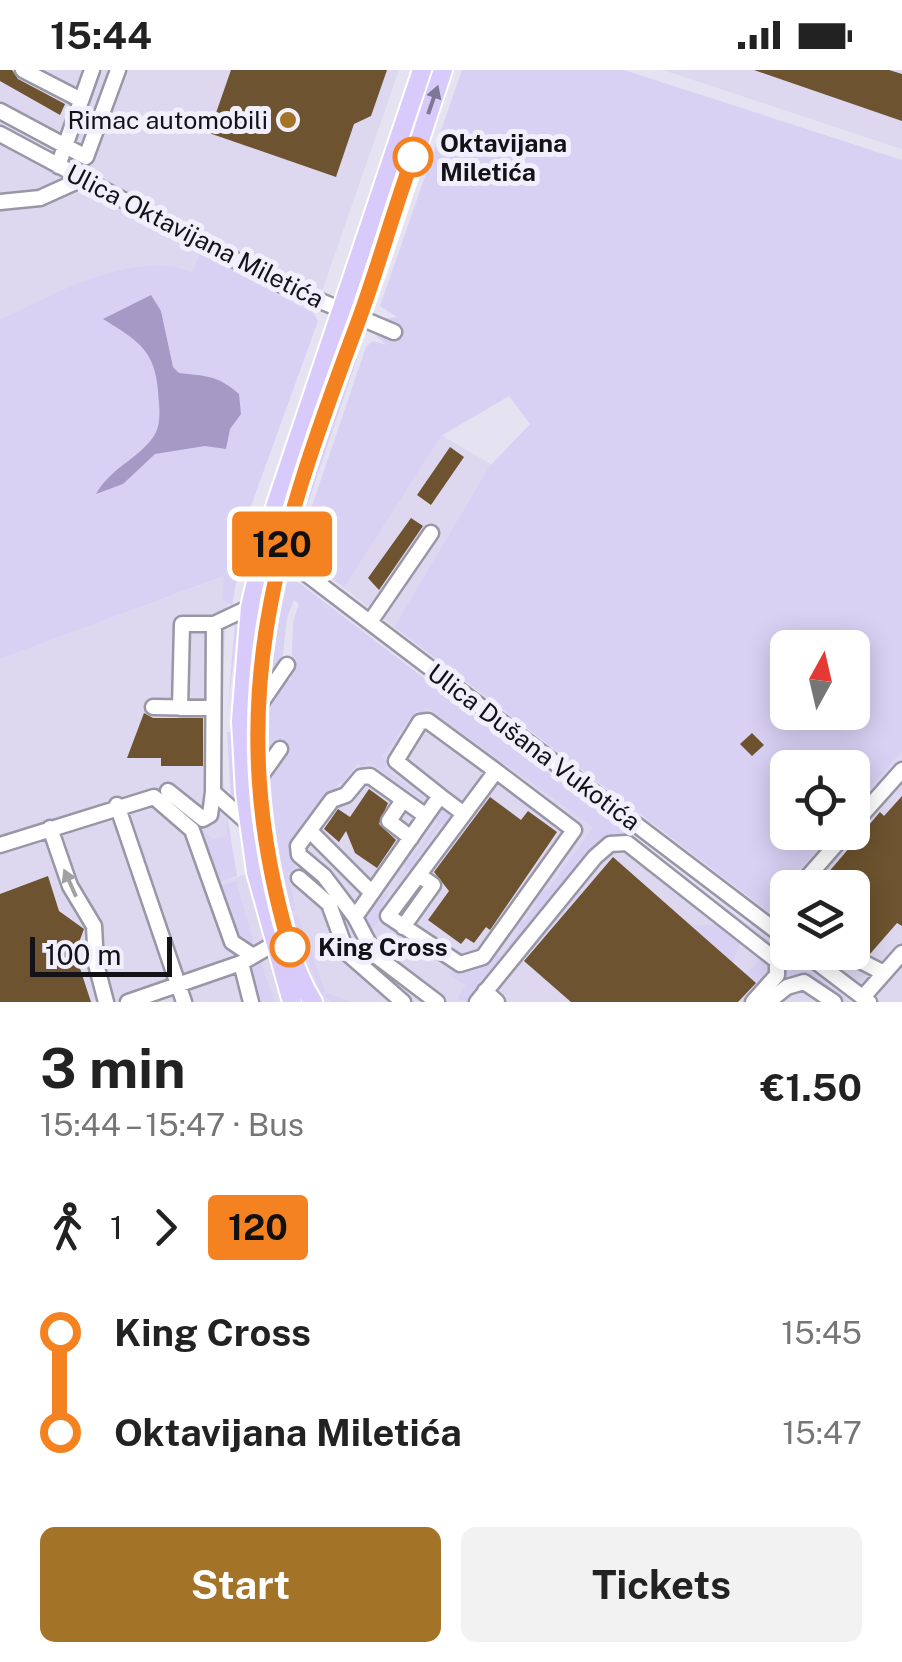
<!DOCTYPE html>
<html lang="en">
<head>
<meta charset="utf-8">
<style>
  body { margin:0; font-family:"Public Sans",sans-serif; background:#f2f2f2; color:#222; height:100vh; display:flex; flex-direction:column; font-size:38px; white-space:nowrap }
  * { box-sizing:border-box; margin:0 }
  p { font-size:32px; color:#767676 }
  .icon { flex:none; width:55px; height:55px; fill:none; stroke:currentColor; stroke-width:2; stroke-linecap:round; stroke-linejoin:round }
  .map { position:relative; height:932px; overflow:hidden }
  .sheet { display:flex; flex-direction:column; background:#fff; flex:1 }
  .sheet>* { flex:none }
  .badge { padding:0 20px; border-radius:8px; font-size:35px; line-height:65px }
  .needle { width:65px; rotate:8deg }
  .fabs { position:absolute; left:770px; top:560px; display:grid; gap:20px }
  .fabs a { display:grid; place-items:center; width:100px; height:100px; border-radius:15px; background:#fff; box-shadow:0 5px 25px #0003; font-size:50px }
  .scale { position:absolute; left:30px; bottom:25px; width:142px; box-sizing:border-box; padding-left:10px; border:5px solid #131217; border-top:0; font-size:28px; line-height:35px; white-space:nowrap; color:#131217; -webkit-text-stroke:8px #f2effd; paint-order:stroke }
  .map>.badge { position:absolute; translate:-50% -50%; box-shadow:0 0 0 5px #fff }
  .legs { display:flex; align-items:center; gap:15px; height:110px; padding:0 40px; font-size:32px }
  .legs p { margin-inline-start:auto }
  .headline { display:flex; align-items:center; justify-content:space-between; height:170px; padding:0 40px }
  h1 { font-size:55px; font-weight:700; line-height:75px }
  .primary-button { display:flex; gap:20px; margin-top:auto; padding:20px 40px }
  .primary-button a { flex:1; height:115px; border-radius:15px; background:#a37327; color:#fff; font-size:40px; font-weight:700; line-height:115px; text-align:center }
  .primary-button a+a { background:#f2f2f2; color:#222 }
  ul { padding:0 40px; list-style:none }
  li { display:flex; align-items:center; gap:35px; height:100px; font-size:38px }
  li i { display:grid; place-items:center; width:15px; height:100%; margin:0 12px; background:currentColor }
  li i::after { content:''; width:25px; height:25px; margin:-12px; border:8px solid; border-radius:50%; background:#fff }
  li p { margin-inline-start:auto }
  li:first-child i { background:linear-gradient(#0000 50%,currentColor 0) }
  li:last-child i { background:linear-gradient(currentColor 50%,#0000 0) }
  .status { display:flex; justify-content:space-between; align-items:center; height:70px; padding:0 50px; background:#fff; direction:ltr }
  .status svg { height:28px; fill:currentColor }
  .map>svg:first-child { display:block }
</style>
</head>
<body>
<div class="status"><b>15:44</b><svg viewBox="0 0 49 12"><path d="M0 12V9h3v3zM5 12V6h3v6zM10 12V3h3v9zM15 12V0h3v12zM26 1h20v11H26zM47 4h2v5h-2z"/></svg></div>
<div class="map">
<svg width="902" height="932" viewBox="0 0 902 932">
  <rect width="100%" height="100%" fill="#e5e2f2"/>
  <path fill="#ddd8f0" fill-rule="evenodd" d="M0 0H399L314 244 200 183 192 202 63 221 0 249Z
    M663 0H902V79Z
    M441 365 491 394 394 557 344 518Z
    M230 504 219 651 228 766 213 769 197 757 219 812 279 795 419 607 749 856 831 763 852 762 853 738 902 681V932H0V589ZM788 818H852V882H788Z"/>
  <path fill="#d9d1f4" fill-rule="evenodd" d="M462 0H624L902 90V681L853 738 852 698H788V762L831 763 785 816 787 856 394 557 489 397 530 354 509 326 441 366 344 518 297 480 366 277 373 271 386 275 375 265 389 268 395 255 381 249 397 247 380 236ZM788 578H852V642H788Z
    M200 183 314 244 318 251 248 444 232 536 222 529 224 506 0 589V249C57 224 130 179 192 202Z
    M354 288 357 289 291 483 309 411Z
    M294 509 850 932C821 929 811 894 778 913L783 890 628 767H608L537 846 470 932 457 929 466 916 449 904 453 898 473 899 495 883 501 886 520 860 514 856 519 848 525 851 537 834 532 830 541 817 547 821 593 757 427 638 422 644 417 640 382 686 388 693 384 699 427 730 434 726 422 739 426 732 368 691 363 697 357 693 345 710 350 714 340 712 292 778 317 807 298 793 288 804 296 841 290 842 273 759 267 707 271 681 266 680 265 635 285 608 291 611 293 552 299 534 294 530 287 548 281 601 268 602 287 512Z
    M352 547 606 740 351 550Z
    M235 553H238L227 647Z
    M227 662H233L237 735 231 732Z
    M168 729 213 769 227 766V744L237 806 219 812 204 768Z
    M445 735 454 747 447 757 441 754 414 791 419 796 414 803 408 799 394 819 406 797 400 793 405 786 411 789 438 752 433 747Z
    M641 766 787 877V881L641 769Z
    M236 811 255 878 247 879 237 871 220 816Z
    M576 818 581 823 496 921 494 919Z
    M389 821 381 837 386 841 371 861 364 844Z
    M298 845 326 923 354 932H331L320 922 292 848Z
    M691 855H727L741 870 733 893Z
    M763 887 770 895 747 932H739L755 913 745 904Z
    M260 890 275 932H255L248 898Z"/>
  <path fill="#a49ac5" d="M151 225 161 241 173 297 179 303C205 306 218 305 239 324L241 344 230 359 226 379 205 376 155 384 123 414 96 424C111 398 133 392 151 370 160 360 160 346 159 333 157 283 144 274 103 249Z"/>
  <path fill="#6d532f" d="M0 0H12L18 9 65 34 60 45 0 11Z
    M231 0H387L371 46 354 54 336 107 209 63Z
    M754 0H889L902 4V51Z
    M450 377 464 387 431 435 417 425Z
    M411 448 423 456 379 520 368 508Z
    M144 643 153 648H203V696H161V688H127Z
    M752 663 764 675 752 686 740 674Z
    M369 719 388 733 379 754 396 770 377 798 355 783 346 761 339 772 324 759 338 739 350 747Z
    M902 726V856L897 853 870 884 852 874V818H815L880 742 884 746Z
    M490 727 521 750 528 741 557 762 490 860 486 857 474 873 466 868 461 874 428 850 449 821 434 802Z
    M613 787 756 913 738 932H571L524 891Z
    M48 806 59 841 84 859 75 883 91 932H0V824Z"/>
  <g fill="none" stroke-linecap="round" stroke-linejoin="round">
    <g stroke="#9996a6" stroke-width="19">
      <path id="minor" d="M23 0 81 30
        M0 41 86 87 118 0
        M0 64 280 214 394 262
        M58 96 92 0
        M0 132 40 128 82 109
        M278 488 305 503 788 870
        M370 552 431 463
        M153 637 212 638
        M180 638 182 554H214
        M256 640 287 595
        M496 701 574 760 483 887 460 894 388 846Z
        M258 710 280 679
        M168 721 203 749 210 745 213 722
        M440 726 464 744
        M403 730 389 751 411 768
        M117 735 184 932
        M249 754 213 722 214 554 250 537
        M852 756 902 700
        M50 758 70 816 94 856 96 894 106 932
        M310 761 372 823
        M0 775 154 727 192 760 232 872 250 884
        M299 808 329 834 347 883 403 932
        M798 818 847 762
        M355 847 324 806 299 785 298 776 332 730 346 725 361 707 370 706 426 746
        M403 857 433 815 419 805
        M803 882 869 932
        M843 882 884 903
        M241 893 251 932
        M485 921 497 932
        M863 927 902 883
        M128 932 241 893 274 874
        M437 932 375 885 355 847 440 726 396 691 420 652 428 651 496 701
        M477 932 595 787 610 774 627 773 777 891V905L753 932
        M768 932 787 917 804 912 834 932"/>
    </g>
    <g stroke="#fff" stroke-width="22">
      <path id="major" d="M292 932 256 802 245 723 241 651 250 537 271 449 422 0
        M313 932C291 897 281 851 272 810 229 604 287 442 358 251 389 169 415 83 443 0"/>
    </g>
    <use href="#minor" stroke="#fff" stroke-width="14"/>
    <use href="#major" stroke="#d8cbfc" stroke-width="18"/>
  </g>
  <defs><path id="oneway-solid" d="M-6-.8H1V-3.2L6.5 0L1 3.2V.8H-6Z" transform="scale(2.5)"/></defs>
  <use fill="#7f7895" href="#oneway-solid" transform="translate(433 30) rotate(-71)"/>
  <use fill="#a1a0a2" href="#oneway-solid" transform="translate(70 813) rotate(-114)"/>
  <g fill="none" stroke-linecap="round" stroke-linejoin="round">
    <g stroke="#fff" stroke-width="22">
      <path id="line-1" d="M290 877C220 639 274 476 358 252 378 198 393 142 413 87"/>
    </g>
    <use href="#line-1" stroke="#f58220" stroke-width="15"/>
  </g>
  <circle fill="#a37327" stroke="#f2effd" stroke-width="4" cx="288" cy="50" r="10"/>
  <g fill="#fff" stroke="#f58220" stroke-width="5">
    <circle cx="413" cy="87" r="18"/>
    <circle cx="290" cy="877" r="18"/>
  </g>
  <g text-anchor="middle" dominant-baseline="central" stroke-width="10" stroke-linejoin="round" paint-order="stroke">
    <g font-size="25" fill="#131217" stroke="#f2effd" text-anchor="end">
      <text x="268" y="50">Rimac automobili</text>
    </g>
    <g font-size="25" font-weight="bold" fill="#131217" stroke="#f2effd" text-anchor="start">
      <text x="440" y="73">Oktavijana<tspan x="440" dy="29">Miletića</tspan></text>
      <text x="318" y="877">King Cross</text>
    </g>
    <g font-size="25" fill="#131217" stroke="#f2effd">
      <text transform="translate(195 166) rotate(27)">Ulica Oktavijana Miletića</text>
      <text transform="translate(534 677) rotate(37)">Ulica Dušana Vukotića</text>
    </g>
  </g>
</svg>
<div class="fabs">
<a><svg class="needle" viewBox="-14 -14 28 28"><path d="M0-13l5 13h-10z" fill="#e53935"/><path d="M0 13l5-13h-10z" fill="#767676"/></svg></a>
<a><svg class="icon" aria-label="locate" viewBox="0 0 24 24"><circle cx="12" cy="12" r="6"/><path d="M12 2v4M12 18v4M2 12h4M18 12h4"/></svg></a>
<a><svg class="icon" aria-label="layers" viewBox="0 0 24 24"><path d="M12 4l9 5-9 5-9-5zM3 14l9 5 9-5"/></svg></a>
</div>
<div class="scale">100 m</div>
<b class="badge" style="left:282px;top:474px;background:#f58220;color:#111">120</b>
</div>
<section class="sheet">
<div class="headline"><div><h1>3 min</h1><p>15:44 – 15:47 · Bus</p></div><b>€1.50</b></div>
<div class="legs"><svg class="icon" aria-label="walk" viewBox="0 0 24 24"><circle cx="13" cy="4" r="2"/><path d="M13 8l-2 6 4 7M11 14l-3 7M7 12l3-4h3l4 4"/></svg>1<svg class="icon" aria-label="forward" viewBox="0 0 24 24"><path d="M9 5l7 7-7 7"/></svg><b class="badge" style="background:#f58220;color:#111">120</b></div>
<ul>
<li><i style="color:#f58220"></i><b>King Cross</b><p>15:45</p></li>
<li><i style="color:#f58220"></i><b>Oktavijana Miletića</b><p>15:47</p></li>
</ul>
<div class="primary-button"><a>Start</a><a>Tickets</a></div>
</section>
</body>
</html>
